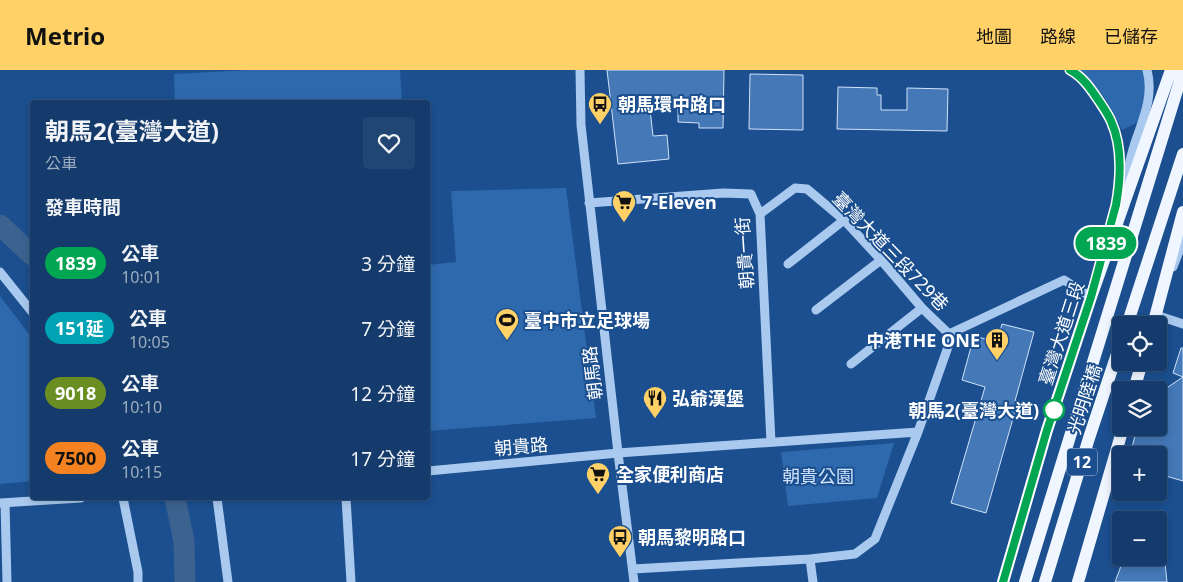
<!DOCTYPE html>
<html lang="zh-TW">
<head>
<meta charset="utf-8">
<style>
  body { margin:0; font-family:"Noto Sans","Noto Sans TC",sans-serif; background:#214673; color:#f1f3f6; height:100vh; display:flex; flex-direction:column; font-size:19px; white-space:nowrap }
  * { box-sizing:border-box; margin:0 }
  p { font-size:16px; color:#9dadc1 }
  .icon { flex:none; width:28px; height:28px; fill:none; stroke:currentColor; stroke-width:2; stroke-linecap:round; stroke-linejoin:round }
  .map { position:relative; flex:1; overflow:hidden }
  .details { position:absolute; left:30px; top:30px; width:400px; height:400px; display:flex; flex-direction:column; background:#143b6b; border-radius:5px; box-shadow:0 2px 8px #0003,0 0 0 1px #33557e }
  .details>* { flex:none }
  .badge { padding:0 10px; border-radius:16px; font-size:18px; line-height:32px }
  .tools { position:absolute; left:1112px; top:246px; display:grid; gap:10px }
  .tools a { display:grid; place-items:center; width:55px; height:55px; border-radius:5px; background:#143b6b; box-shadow:0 2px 8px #0003,0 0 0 1px #33557e; font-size:25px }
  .map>.badge { position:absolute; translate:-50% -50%; box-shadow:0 0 0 2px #fff }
  h2 { padding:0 15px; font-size:19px; line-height:45px }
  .round { display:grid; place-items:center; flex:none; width:52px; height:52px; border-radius:5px; background:#214673 }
  .summary { display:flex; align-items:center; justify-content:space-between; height:85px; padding:0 15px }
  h1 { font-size:24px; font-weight:700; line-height:38px }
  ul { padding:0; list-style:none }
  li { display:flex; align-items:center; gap:15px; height:65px; padding:0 15px }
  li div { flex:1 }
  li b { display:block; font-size:19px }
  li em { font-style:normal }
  li .badge { min-width:55px; font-weight:700; text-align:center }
  header { display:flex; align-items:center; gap:30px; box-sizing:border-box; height:70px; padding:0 25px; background:#ffd166; color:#111 }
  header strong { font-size:24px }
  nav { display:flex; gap:28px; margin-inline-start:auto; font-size:18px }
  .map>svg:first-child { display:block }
</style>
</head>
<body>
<header>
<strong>Metrio</strong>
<nav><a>地圖</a><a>路線</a><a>已儲存</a></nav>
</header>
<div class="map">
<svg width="1183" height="512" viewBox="0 0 1183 512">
  <rect width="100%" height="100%" fill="#1b4f8f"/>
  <path fill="#2e69ad" d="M249 0H400L402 32H175L174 4Z
    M1079 0H1144C1146 10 1146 38 1142 47 1139 53 1128 57 1122 60 1112 36 1098 18 1079 0Z
    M566 118 596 348 428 361V195L456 192 451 121Z
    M0 226 32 268V411L0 414Z
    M894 373 877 428 788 436 781 382Z"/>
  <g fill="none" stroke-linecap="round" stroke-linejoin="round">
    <path stroke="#3c6290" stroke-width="21" d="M0 155 32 185
      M175 428 184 471 185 512"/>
  </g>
  <path fill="#4478b7" stroke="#cfe3fa" d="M607 0H724L723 58H699V53L678 52V39H650L653 66 667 65 669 89 618 94Z
    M750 4 803 5V60L749 59Z
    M838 17 877 18V25H881V40H907V18L948 19 947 61 837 59Z
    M1002 254 1034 262 1015 331H1018L986 443 951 433 985 317 962 310 974 266 997 272Z
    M1181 278H1183V411L1159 404V385H1130L1137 358H1159V323L1183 307 1173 303Z
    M1124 488H1147L1165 493 1167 512H1115Z"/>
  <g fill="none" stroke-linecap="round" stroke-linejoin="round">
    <path stroke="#a9c9ee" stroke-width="9" d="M580 0 581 55 618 383 634 512
      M1070 0C1083 7 1091 18 1098 30 1102 37 1107 43 1110 50 1125 79 1122 117 1113 148
      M1123 119C1127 104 1130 88 1135 73 1143 49 1154 26 1147 0
      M589 133 723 123 751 124 760 144 771 372
      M760 144 795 118 807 119 844 150 881 190 922 238 949 264
      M788 194 844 150
      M1173 197 1183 171
      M0 202 32 242
      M816 240 881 190
      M1156 245 1183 254
      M949 264 1064 210 1091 227
      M851 294 922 238
      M428 401 618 383 918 362
      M123 428 138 502V512
      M217 428 228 512
      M346 428 351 512
      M0 433 81 428
      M5 433 7 512
      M810 489 813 512
      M633 499 810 489 855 484 875 469 918 362 949 274V264"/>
    <path stroke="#f0f6ff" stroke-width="12" d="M1127 255 1183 84
      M1153 255 1183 142
      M1134 320 1142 292
      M1003 512 1047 360 1091 227 1171 0
      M1025 512 1183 1
      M1045 512 1089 368 1121 272
      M1078 512 1123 358"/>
  </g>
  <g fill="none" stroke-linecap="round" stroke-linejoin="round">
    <g stroke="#fff" stroke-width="11">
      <path id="line" d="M1003 512 1047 360 1091 227 1116 135C1121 107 1123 77 1111 51 1108 44 1103 37 1099 31 1091 19 1083 7 1070 0"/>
    </g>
    <use href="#line" stroke="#00a651" stroke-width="8"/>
  </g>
  <defs>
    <g id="bus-pin" transform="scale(1.25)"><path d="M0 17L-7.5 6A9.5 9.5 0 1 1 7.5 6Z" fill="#ffd166" stroke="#1b4f8f"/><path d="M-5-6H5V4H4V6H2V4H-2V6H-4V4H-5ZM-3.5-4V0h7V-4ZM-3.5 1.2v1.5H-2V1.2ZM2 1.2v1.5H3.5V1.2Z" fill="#111"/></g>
    <g id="supermarket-pin" transform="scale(1.25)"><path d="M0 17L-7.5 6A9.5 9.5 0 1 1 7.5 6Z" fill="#ffd166" stroke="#1b4f8f"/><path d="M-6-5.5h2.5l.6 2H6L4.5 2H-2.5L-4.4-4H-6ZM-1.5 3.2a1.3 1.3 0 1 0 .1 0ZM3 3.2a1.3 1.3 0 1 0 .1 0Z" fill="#111"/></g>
    <g id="stadium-pin" transform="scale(1.25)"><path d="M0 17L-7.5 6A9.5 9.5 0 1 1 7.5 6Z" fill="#ffd166" stroke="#1b4f8f"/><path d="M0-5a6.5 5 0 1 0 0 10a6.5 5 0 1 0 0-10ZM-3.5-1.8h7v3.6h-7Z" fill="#111"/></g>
    <g id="building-pin" transform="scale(1.25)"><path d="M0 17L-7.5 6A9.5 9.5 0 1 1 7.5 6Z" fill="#ffd166" stroke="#1b4f8f"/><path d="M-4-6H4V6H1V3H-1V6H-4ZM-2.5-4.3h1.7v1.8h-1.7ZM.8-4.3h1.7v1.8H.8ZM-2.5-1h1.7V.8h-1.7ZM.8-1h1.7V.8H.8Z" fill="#111"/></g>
    <g id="restaurant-pin" transform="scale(1.25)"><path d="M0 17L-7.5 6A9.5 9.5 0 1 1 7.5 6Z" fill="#ffd166" stroke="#1b4f8f"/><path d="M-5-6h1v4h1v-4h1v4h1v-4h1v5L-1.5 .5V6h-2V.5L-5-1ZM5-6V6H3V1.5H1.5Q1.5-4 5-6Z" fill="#111"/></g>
  </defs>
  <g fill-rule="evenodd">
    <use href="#bus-pin" x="600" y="34"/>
    <use href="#supermarket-pin" x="624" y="132"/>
    <use href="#stadium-pin" x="507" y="250"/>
    <use href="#building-pin" x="997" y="270"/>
    <use href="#restaurant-pin" x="655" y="328"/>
    <use href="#supermarket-pin" x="598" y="404"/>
    <use href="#bus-pin" x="620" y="467"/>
  </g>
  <circle fill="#fff" stroke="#00a651" stroke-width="2.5" cx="1054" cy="340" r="10"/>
  <g text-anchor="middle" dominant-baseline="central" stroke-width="4" stroke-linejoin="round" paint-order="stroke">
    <rect fill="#1b4f8f" stroke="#bbcadd" stroke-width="1" x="1067" y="378.5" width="30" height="27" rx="4"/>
    <g font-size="16" font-weight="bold" fill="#fff">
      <text x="1082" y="392">12</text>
    </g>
    <g font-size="18" font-weight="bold" fill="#fff" stroke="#1b4f8f" text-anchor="start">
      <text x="618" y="34">朝馬環中路口</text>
      <text x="642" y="132">7-Eleven</text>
      <text x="524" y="250">臺中市立足球場</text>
      <text x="980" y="270" text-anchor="end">中港THE ONE</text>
      <text x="672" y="328">弘爺漢堡</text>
      <text x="616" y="404">全家便利商店</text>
      <text x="638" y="467">朝馬黎明路口</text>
    </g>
    <g font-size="18" fill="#fff" stroke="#1b4f8f">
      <text transform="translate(891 181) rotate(46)">臺灣大道三段729巷</text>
      <text transform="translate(744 183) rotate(-94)">朝貴一街</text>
      <text transform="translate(1061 263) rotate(-72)">臺灣大道三段</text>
      <text transform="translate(592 303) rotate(-97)">朝馬路</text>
      <text transform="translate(1084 329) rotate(-72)">光明陸橋</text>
      <text transform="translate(521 376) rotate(-5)">朝貴路</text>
    </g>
    <g font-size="18" font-weight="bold" fill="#fff" stroke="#1b4f8f" text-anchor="end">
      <text x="1039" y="340">朝馬2(臺灣大道)</text>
    </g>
    <g font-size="18" fill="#cfe3fa" stroke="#1b4f8f">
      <text x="818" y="406">朝貴公園</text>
    </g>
  </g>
</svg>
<div class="tools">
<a><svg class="icon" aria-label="locate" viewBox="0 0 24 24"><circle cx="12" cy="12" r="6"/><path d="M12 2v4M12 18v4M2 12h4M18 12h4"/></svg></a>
<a><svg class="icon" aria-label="layers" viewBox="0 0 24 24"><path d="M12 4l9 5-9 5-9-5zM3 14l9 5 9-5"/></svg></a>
<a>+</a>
<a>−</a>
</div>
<b class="badge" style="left:1106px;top:173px;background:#00a651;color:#fff">1839</b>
<section class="details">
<div class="summary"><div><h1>朝馬2(臺灣大道)</h1><p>公車</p></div><a class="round"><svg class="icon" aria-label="heart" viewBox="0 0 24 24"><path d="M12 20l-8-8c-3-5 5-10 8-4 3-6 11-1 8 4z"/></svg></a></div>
<h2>發車時間</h2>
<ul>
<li><span class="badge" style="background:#00a651;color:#fff">1839</span><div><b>公車</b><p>10:01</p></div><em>3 分鐘</em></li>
<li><span class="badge" style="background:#00a3b4;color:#fff">151延</span><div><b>公車</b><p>10:05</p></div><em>7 分鐘</em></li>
<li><span class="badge" style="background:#6b8e23;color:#fff">9018</span><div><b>公車</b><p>10:10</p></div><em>12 分鐘</em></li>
<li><span class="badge" style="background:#f58220;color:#111">7500</span><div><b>公車</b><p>10:15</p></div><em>17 分鐘</em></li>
</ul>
</section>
</div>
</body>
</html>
